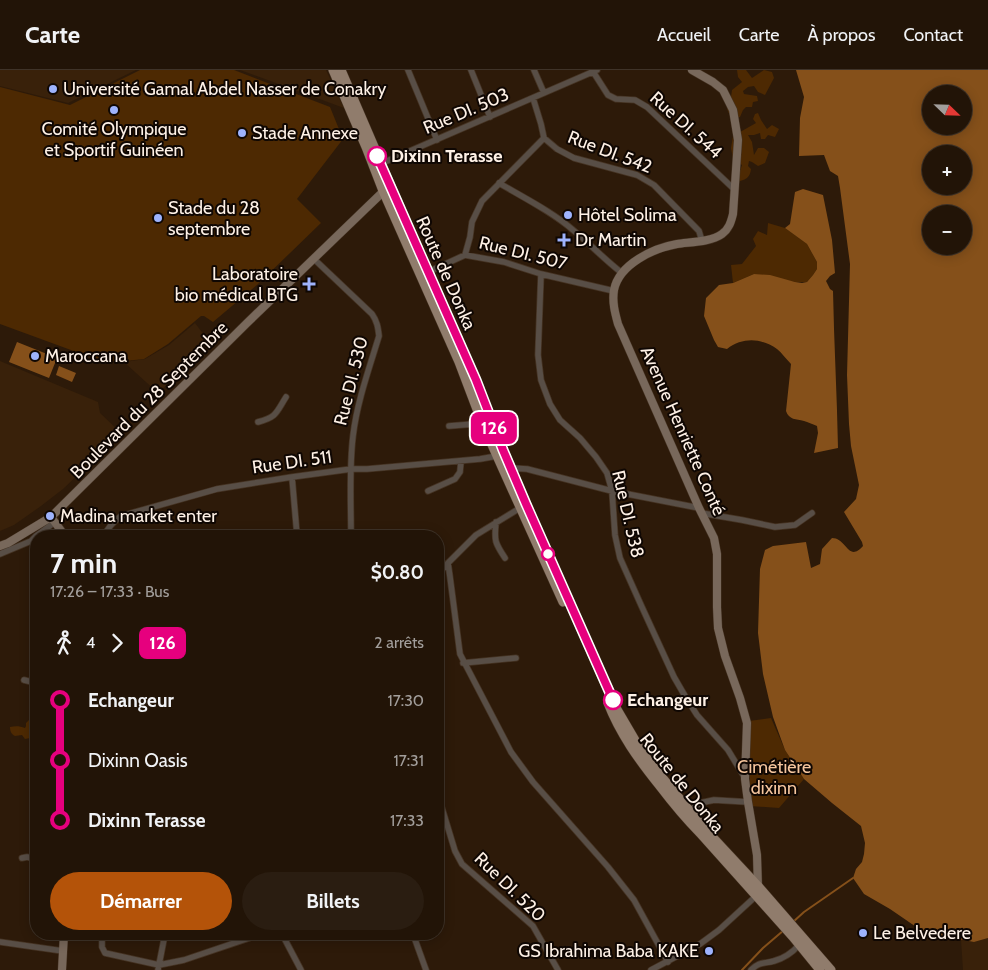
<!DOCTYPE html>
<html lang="fr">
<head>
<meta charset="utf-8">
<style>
  body { margin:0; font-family:Cabin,sans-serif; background:#2a1d11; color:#f1f3f6; height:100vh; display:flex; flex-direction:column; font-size:19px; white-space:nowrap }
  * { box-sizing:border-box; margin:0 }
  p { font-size:16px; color:#a29e9b }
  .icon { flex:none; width:28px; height:28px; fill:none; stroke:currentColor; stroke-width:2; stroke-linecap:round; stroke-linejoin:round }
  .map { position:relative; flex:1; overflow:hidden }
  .panel { position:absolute; left:30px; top:460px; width:414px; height:410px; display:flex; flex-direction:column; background:#221407; border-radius:20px; box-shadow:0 2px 12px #0003,0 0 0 1px #3f3328 }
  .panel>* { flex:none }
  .badge { padding:0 10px; border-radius:8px; font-size:18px; line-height:32px }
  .needle { width:32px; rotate:113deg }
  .tools { position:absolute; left:922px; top:15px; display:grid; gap:10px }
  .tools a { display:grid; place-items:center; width:50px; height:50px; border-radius:50%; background:#221407; box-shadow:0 2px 12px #0003,0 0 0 1px #3f3328; font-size:25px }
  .map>.badge { position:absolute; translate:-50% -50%; box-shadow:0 0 0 2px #fff }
  .legs { display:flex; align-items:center; gap:8px; height:55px; padding:0 20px; font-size:16px }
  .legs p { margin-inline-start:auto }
  .head { display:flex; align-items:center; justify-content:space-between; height:85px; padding:0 20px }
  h1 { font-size:28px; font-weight:700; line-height:38px }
  .cta { display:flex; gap:10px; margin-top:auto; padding:10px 20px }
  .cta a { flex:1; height:58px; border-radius:30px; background:#b45309; color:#fff; font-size:20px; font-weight:700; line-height:58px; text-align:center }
  .cta a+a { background:#2a1d11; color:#f1f3f6 }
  ul { padding:0 20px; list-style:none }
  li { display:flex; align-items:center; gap:18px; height:60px; font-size:19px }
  li i { display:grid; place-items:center; width:8px; height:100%; margin:0 6px; background:currentColor }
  li i::after { content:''; width:12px; height:12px; margin:-6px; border:4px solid; border-radius:50%; background:#221407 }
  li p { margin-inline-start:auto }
  li:first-child i { background:linear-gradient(#0000 50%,currentColor 0) }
  li:last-child i { background:linear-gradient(currentColor 50%,#0000 0) }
  header { display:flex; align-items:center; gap:30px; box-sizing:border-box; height:70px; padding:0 25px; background:#221407; border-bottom:1px solid #3f3328 }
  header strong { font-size:24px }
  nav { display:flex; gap:28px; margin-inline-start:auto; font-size:18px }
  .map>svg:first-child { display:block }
</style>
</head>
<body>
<header>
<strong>Carte</strong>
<nav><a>Accueil</a><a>Carte</a><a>À propos</a><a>Contact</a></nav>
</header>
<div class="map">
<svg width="988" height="900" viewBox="0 0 988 900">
  <rect width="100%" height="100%" fill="#2d1a09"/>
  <path fill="#39210a" d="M0 0H136L68 33 0 16Z
    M240 0H326L344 38Z
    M195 253 211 274 158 323 124 292 145 289 169 275Z
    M0 291 98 332 100 343 121 363 63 419 41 436 14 455 0 461Z
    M988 868V900H963L961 870 974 872Z"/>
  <path fill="#4d2902" d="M140 0H234L330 37 343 69 297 129 321 153 258 214 213 252 204 246H201L168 274 144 289 125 291H107L90 287 0 254V17L70 35Z
    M737 0H746L752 8 764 0 772 2 774 8 765 25 758 22 754 16 748 17 743 21 744 24 757 26 758 31 753 32 752 37H746L743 40 740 47 736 48H732C727 41 725 36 728 28L731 27 732 20 742 12 738 7Z
    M758 43 761 50 767 59 772 55 779 59 775 67 768 65 765 69H761L760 63 754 65H748L752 72 754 85 758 78H764L769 82 765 93 758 96 752 92 749 91 748 96 751 99C750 107 747 109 740 111L737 109 742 95 733 89 731 78 733 66 756 53 753 49 755 44Z
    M768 153 785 158 807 174 817 192V199L813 205 807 212H795L754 204 733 213 731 195 742 194 756 176 753 169 758 161 767 165Z
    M771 648 785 680 804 709 779 738 750 736 749 651Z
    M29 650 36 651V674L34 673 30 668 25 669 22 665 15 666C11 664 10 661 10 657 15 656 20 656 25 658L26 656V653Z"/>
  <path fill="#85501a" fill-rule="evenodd" d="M796 0H988V868L974 872 925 863 890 839 864 824 853 808 856 799 862 792 864 784 865 773 861 756 832 733 804 709 785 680 773 647 763 604 758 563 760 499 765 480 773 476 806 472 811 498 820 494 822 479 832 468C847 468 848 493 863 476L862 472 844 442 856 429 859 415 851 376 849 354 847 305 850 194 840 118 838 106 830 101 824 85 799 86 800 48 804 27ZM931 24H964V56H931ZM931 84H964V116H931ZM931 144H964V176H931Z
    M803 119 823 125 832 170 835 203 830 206 826 211 830 219 833 221C834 274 837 325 838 378L814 383 818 363 817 356C812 354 808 352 804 351 796 349 789 350 786 341L791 294C786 289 782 283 777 279 761 268 743 267 727 279L718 277 714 270 704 246 706 228 719 215 733 213 754 204 770 205 795 212 802 213 807 212 813 205 817 199V192L807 174 785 158 790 154 795 122Z
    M17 272 57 288 49 308 9 292Z
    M59 296 76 303 72 312 56 305Z"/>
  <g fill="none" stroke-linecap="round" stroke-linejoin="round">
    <path stroke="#85501a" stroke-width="2" d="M793 852 804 842 853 808
      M742 900 763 878 784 860"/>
    <g stroke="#463424" stroke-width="7">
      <path id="minor" d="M408 0 437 70
        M471 0 490 47
        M534 0 544 23
        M592 0 608 25 616 29 635 30 647 37 735 120
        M544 68 557 79 574 88 637 105 654 115 699 161 702 171
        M380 94 597 0
        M499 113C524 128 551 141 573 160 590 174 605 190 622 203
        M465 185 470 167 472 152 482 131 544 68 541 54 533 28
        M314 189 372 244C377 251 378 257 379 266 369 299 357 332 353 366 349 399 351 433 351 466
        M428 202 465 185 504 192 541 204 614 221
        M541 204 538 285 541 310 550 334 560 350 580 368 596 387 607 403 612 421 615 465 620 488 641 535 674 607 685 626 697 645 728 680 745 708
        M258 352C277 347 276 343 286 327
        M449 356 474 354 481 350
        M511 398 527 399 612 421 699 438
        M292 407 297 465
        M428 421 455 409 460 402 461 391
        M701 443 742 450 775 457 795 455 812 443
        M496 452C494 471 495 473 505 488
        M36 466 55 452
        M104 466C108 457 113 452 121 446L217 419 292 407 351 399H367L480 389 497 386
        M0 484 31 471 36 466
        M448 493 450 507 460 584 511 682 533 712 608 797 634 830 668 892
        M438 504 448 493 476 465 520 438
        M463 593 516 588
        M24 610 36 613
        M438 725 455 781 462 794 533 856 558 900
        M690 741 700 733 714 730 748 732
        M22 788 27 787 36 789
        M102 864V877L105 883 159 895 184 890 261 864
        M282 864 301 900
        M413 864 426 900
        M0 872 63 881
        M158 900 165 864
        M651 900 700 874 719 860 756 826
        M751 900C760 891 764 894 774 891 785 888 792 883 799 875"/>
    </g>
    <g stroke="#463424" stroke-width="9">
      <path id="secondary" d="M692 0 713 12 723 20 733 40 738 70 733 144C731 152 729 159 722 164 711 172 691 172 677 174 654 178 619 194 614 220 612 232 615 243 618 254L699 438 714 468 717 484V537L718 558 725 586 740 628 747 653 745 709 748 732 757 785 758 818
        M51 447 65 466
        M0 476 8 473 51 447 247 253 387 118
        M62 900 64 864"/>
    </g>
    <g stroke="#463424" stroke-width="10">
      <path id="primary" d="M333 0 366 77 383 121 459 292 481 350 497 386 563 532
        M341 0 428 202 476 310 503 380 526 434 615 636 639 677 650 693 704 758 758 816 831 900
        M608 633C620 664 639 690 659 715 672 732 685 748 700 763L793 867 820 900"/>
    </g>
    <use href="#minor" stroke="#584e46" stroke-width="5.5"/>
    <use href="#secondary" stroke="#78685b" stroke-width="8"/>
    <use href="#primary" stroke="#907c6c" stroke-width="9"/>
  </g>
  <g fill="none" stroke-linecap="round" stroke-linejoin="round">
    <g stroke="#fff" stroke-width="11">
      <path id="line-1" d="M377 86 476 310 503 380 526 434 613 630"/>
    </g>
    <use href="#line-1" stroke="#e6007e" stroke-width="8"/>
  </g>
  <g fill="#9eb3fd" stroke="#0f0703" stroke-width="2">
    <circle cx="53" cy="19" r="5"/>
    <circle cx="114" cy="40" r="5"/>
    <circle cx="242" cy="63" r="5"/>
    <circle cx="568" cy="145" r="5"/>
    <circle cx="158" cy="148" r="5"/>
    <path d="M561.5 162.5h5v5h5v5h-5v5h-5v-5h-5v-5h5z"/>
    <path d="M306.5 206.5h5v5h5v5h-5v5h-5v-5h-5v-5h5z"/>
    <circle cx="35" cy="286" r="5"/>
    <circle cx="50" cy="446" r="5"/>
    <circle cx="863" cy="863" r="5"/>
    <circle cx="709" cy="881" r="5"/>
  </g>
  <g fill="#fff" stroke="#e6007e" stroke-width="2.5">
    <circle cx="377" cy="86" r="9"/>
    <circle cx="548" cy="484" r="6"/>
    <circle cx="613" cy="630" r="9"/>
  </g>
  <g text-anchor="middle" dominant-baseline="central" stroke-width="4" stroke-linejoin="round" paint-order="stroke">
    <g font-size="18" fill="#fef1e6" stroke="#0f0703" text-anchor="start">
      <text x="63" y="19">Université Gamal Abdel Nasser de Conakry</text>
      <text x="114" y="59" text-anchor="middle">Comité Olympique<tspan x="114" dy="21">et Sportif Guinéen</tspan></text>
      <text x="252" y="63">Stade Annexe</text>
      <text x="168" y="138">Stade du 28<tspan x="168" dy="21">septembre</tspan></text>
      <text x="578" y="145">Hôtel Solima</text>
      <text x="575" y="170">Dr Martin</text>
      <text x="298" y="204" text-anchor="end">Laboratoire<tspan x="298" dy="21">bio médical BTG</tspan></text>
      <text x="45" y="286">Maroccana</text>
      <text x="60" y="446">Madina market enter</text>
      <text x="873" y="863">Le Belvedere</text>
      <text x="699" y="881" text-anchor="end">GS Ibrahima Baba KAKE</text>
    </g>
    <g font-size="18" fill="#fef1e6" stroke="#0f0703">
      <text transform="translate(466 41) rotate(-23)">Rue DI. 503</text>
      <text transform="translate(686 55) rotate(42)">Rue DI. 544</text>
      <text transform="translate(610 82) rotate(21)">Rue DI. 542</text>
      <text transform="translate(523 183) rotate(14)">Rue DI. 507</text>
      <text transform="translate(446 203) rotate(66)">Route de Donka</text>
      <text transform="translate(351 311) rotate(-76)">Rue DI. 530</text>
      <text transform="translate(149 330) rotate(-45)">Boulevard du 28 Septembre</text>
      <text transform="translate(683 361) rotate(66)">Avenue Henriette Conté</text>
      <text transform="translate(292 392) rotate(-8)">Rue DI. 511</text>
      <text transform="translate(628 444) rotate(77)">Rue DI. 538</text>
      <text transform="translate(682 713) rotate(51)">Route de Donka</text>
      <text transform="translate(510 817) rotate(44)">Rue DI. 520</text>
    </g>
    <g font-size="18" font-weight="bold" fill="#fef1e6" stroke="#0f0703" text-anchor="start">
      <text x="391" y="86">Dixinn Terasse</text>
      <text x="627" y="630">Echangeur</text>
    </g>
    <g font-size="18" fill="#f6c69e" stroke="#0f0703">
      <text x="774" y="697">Cimétière<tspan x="774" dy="21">dixinn</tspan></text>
    </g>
  </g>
</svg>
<div class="tools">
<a><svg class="needle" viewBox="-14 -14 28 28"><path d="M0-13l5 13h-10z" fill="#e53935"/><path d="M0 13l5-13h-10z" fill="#a29e9b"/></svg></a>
<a>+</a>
<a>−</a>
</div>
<b class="badge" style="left:494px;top:358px;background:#e6007e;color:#fff">126</b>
<section class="panel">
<div class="head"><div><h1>7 min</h1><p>17:26 – 17:33 · Bus</p></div><b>$0.80</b></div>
<div class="legs"><svg class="icon" aria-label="walk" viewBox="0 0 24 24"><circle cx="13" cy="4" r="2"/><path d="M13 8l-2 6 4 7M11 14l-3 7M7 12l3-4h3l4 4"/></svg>4<svg class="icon" aria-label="forward" viewBox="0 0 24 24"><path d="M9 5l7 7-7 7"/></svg><b class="badge" style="background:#e6007e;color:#fff">126</b><p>2 arrêts</p></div>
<ul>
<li><i style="color:#e6007e"></i><b>Echangeur</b><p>17:30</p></li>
<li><i style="color:#e6007e"></i><span>Dixinn Oasis</span><p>17:31</p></li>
<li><i style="color:#e6007e"></i><b>Dixinn Terasse</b><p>17:33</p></li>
</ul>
<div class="cta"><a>Démarrer</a><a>Billets</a></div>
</section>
</div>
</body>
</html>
